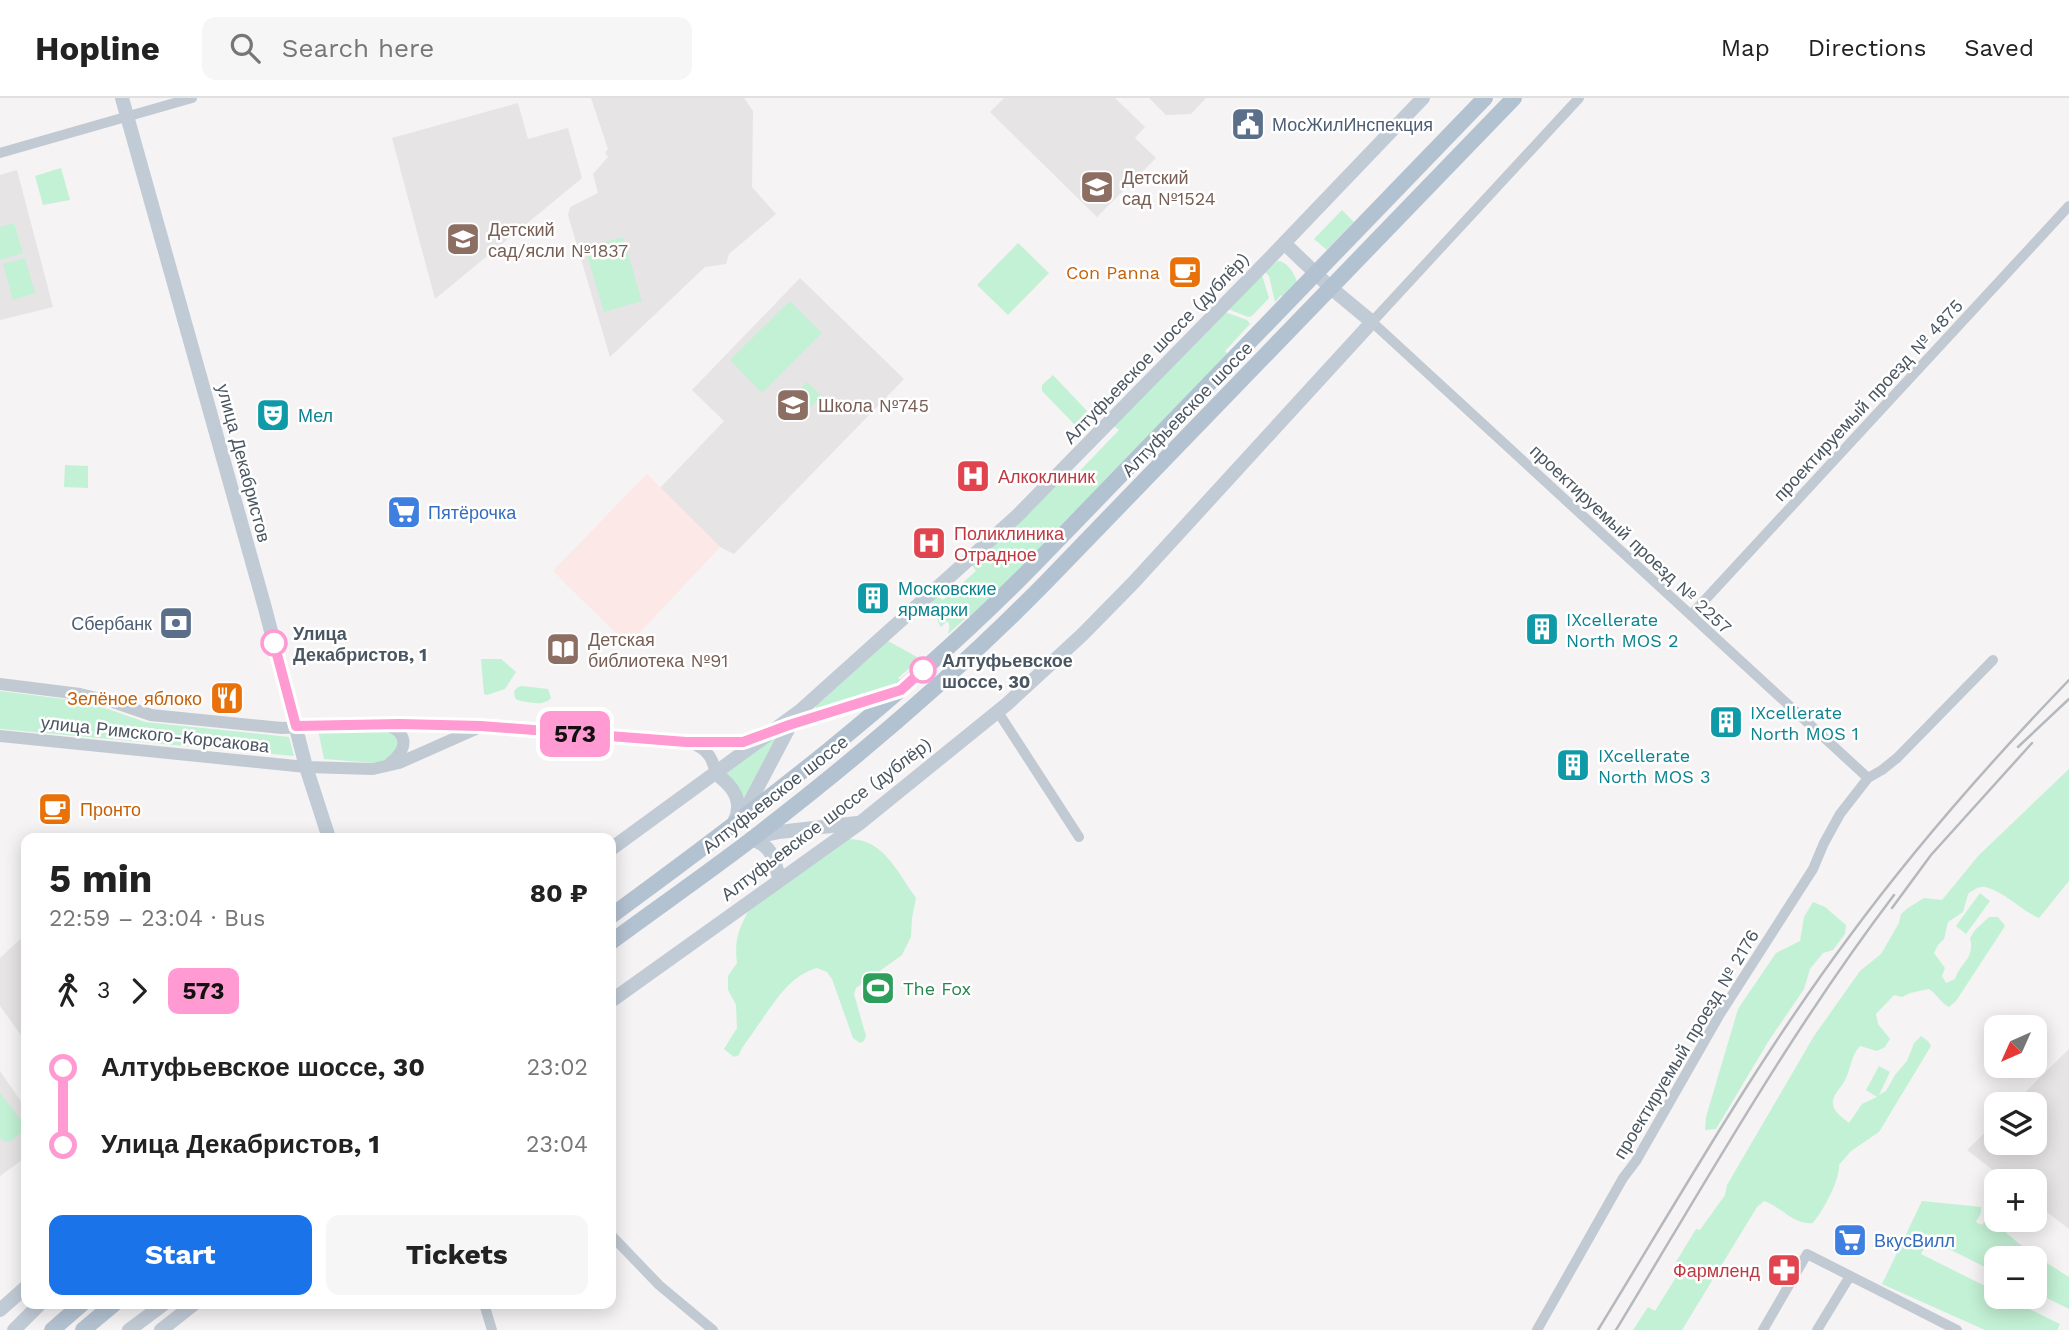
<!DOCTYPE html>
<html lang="en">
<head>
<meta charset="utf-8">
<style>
  body { margin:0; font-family:"Work Sans",sans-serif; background:#f6f6f6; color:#222; height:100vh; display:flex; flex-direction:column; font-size:26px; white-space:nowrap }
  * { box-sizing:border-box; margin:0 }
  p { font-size:23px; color:#767676 }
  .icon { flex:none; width:38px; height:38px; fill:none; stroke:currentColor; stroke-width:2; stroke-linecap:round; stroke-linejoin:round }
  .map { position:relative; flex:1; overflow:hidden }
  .details { position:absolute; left:21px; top:735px; width:595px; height:476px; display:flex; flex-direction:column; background:#fff; border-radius:14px; box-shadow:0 4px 18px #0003 }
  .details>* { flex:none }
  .badge { padding:0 14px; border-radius:10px; font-size:24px; line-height:46px }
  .needle { width:46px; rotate:225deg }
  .buttons { position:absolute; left:1984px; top:917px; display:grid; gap:14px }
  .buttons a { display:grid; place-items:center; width:63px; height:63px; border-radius:14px; background:#fff; box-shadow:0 4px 18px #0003; font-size:35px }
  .map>.badge { position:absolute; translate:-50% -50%; box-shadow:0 0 0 4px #fff }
  .legs { display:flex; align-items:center; gap:10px; height:77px; padding:0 28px; font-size:23px }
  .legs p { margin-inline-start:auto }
  .overview { display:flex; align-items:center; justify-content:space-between; height:119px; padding:0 28px }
  h1 { font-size:38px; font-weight:700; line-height:52px }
  .primary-button { display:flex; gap:14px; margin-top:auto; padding:14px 28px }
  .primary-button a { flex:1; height:80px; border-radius:14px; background:#1a73e8; color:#fff; font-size:28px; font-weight:700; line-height:80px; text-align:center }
  .primary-button a+a { background:#f6f6f6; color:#222 }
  ul { padding:0 28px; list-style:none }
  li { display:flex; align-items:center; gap:24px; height:77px; font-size:26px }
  li i { display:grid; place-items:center; width:10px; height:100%; margin:0 9px; background:currentColor }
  li i::after { content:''; width:18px; height:18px; margin:-9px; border:5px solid; border-radius:50%; background:#fff }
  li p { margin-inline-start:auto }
  li:first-child i { background:linear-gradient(#0000 50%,currentColor 0) }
  li:last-child i { background:linear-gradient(currentColor 50%,#0000 0) }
  header { display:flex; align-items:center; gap:42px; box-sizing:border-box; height:98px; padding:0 35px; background:#fff; border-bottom:2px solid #e0e0e0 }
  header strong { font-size:33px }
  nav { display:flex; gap:38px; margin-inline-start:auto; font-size:24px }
  .search { width:490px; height:63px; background:#f6f6f6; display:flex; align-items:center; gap:18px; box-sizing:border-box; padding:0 24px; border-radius:14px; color:#767676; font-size:26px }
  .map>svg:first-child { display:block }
</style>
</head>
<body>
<header>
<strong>Hopline</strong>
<div class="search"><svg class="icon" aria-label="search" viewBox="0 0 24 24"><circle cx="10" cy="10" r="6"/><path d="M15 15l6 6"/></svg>Search here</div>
<nav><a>Map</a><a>Directions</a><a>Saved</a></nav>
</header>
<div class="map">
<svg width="2069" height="1232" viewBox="0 0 2069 1232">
  <rect width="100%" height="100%" fill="#f5f3f3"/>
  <path fill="#e6e4e5" d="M591 0H744L753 13 752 89 776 116 729 156 726 166 705 169 610 259 568 117 570 109 598 95 593 76 608 59 605 55 608 51Z
    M1004 0H1115L1145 29 1135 40 1156 60 1097 119 990 14Z
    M1149 0H1206L1191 16 1166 17Z
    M518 5 528 41 568 30 582 80 435 201 392 40Z
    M17 72 53 209 0 222V77Z
    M800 180 904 281 734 456 720 449 660 390 724 323 692 292Z
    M26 836V944L0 908V860Z
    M2069 951V1131L2035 1105V1083H2007L1967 1052 1997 1023V1045H2035V1006H2013Z
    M0 973 26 1011V1059L0 1078Z"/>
  <path fill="#fce8e6" d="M647 376 720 449 628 547 553 473Z"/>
  <path fill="#c3f1d5" d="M61 70 70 102 43 107 35 78Z
    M1342 112 1354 124 1327 152 1314 141Z
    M14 125 23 155 0 162V129Z
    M623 139 642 203 604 214 585 150Z
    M1018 145 1049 175 1008 217 977 187Z
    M25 160 35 195 13 202 3 166Z
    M1278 163C1288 164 1294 175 1297 184L1285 201 1281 197 1275 204 1269 178 1265 174Z
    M1262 177 1269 200 1252 218 1248 219 1228 211Z
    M790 203 822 235 762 295 730 262Z
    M1225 214 1247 222 1250 226 1225 253 1230 258 970 523 966 520 948 536C948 532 952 528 947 523L941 529C935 521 941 514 931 504L938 498 943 502 976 473 972 467 1022 422 1069 375 1075 378 1119 332 1114 328Z
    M1053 277 1087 313V317L1077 327 1074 326 1042 293V287Z
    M807 284 822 298 798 322 784 307Z
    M65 367 88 368V390L64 389Z
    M888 543 917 559 912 564 914 566 898 580 902 584 817 612 815 611 816 608Z
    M481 561H501L516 574 505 591 487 597 484 596Z
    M522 588 548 591 551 600C544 609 527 604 517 602L515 600 514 593 518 589Z
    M0 593 80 603 108 611 145 624 289 639 294 658 0 631Z
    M318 632 394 633 400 647 388 662 374 665 324 661Z
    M774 637 778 638 745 707 738 689 726 675Z
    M2069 671V783L2039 820C2022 813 2001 791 1984 789 1979 788 1972 793 1968 796L1963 814 1948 824 1944 841 1938 847 1934 855 1945 870 1942 878 1946 885 1955 881C1961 863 1975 861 1970 840L1975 832 1989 819H1998L2005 828 1956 903 1949 909C1940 904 1938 897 1929 891L1910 895 1902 899 1894 897 1876 916 1878 926 1890 941 1885 949 1877 953 1860 948C1850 959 1851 972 1844 984 1841 990 1833 996 1833 1004 1832 1013 1842 1019 1849 1025L1862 1006 1877 999 1866 992 1879 968 1890 974 1879 997 1886 993 1895 977 1907 963 1914 945 1921 938 1928 943 1931 948 1879 1034 1851 1053 1839 1067C1840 1082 1823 1113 1813 1125 1794 1128 1782 1109 1764 1103L1757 1109 1682 1232H1633L1648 1209 1655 1213 1683 1168 1676 1164 1696 1131 1700 1132 1725 1097 1727 1087 1814 938 1860 873 1881 856 1899 825 1901 816 1908 810 1924 800 1942 802 1979 757Z
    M849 741C884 741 897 774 916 800L912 820 911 839 902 857 856 890 854 896 866 938 864 943 860 945 853 940 832 881 827 874 817 870C788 878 773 907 756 930 750 940 743 946 739 957L734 959 724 951 737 930 736 907 728 892V878L737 865C734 842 739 830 750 810Z
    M1980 795 1990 803 1966 836 1956 828Z
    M1813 804 1825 809 1846 827 1845 836 1833 852 1823 855 1810 871 1804 891 1768 944 1716 1031 1705 1032 1706 1019 1738 911 1776 855 1800 843 1804 819Z
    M0 995 24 1026 23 1033 10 1044H5L0 1040Z
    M1922 1103 1981 1109V1115L1976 1124 1982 1127 1987 1119 2028 1153 2069 1179V1211L2035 1194V1160H1997V1175L1929 1141 1921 1156 1997 1194V1199H2005L2060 1226 2057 1232H1985L1882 1186Z"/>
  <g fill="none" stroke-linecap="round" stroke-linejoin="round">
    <path stroke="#c1cad2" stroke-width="10" d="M1579 0 1372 224 1868 680
      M0 55 192 0
      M1691 517 2069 108
      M998 614 1079 739
      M611 1137 659 1187 713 1232
      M484 1206 492 1232
      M1537 1232 1623 1080 1636 1063 1720 916 1813 771 1824 745 1840 716 1868 680 1882 672 1897 660 1993 562
      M1763 1232 1807 1156 1957 1232
      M1817 1232 1850 1178"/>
    <path stroke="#c1cad2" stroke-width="12" d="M0 586 80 596 113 604 151 617 282 630 349 627 481 628 609 639 711 645 743 644 764 638
      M387 627C410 636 407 652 390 665
      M0 638 306 669 373 671 399 665 478 630
      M694 646C708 652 713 661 716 676"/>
    <path stroke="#c1cbd6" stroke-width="14" d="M122 0 265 510 306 669 329 740
      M785 629 899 592
      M716 676C732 687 745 704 734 724
      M742 719 793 622
      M756 739 779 734 857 725
      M751 741C774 748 773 762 780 782
      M611 751 800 613 1017 418 1267 163 1423 0
      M611 903 860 725 1007 606 1083 536 1134 484 1372 224 1331 190 1284 145
      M0 1212 26 1189
      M14 1232 40 1206
      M129 1232 164 1206
      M161 1232 194 1206"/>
    <path stroke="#b3c2d1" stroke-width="16" d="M611 818C760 709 903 600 1033 468L1485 0
      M611 844C661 807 712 772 761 734 862 656 959 573 1048 482L1514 0
      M52 1232 82 1206
      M83 1232 114 1206"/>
    <path stroke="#b5b8bd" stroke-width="2.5" d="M2018 649 2069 601
      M1892 810 1931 757 2032 645
      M1598 1232C1679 1100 1756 964 1849 839 1916 748 1991 663 2069 582
      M1616 1232C1705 1085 1790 934 1894 797"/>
  </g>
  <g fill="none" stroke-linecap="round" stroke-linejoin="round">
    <g stroke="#fff" stroke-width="16">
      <path id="line-1" d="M274 545 296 628 400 626 481 628 686 644H743L789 627 901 592 923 572"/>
    </g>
    <use href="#line-1" stroke="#ff9ad2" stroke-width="10"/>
  </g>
  <defs>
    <g id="civic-square" transform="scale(1.75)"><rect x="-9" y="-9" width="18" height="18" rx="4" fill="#5c6f8a" stroke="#fff"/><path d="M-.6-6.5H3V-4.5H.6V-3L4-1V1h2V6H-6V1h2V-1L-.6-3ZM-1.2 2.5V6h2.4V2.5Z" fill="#fff"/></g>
    <g id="school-square" transform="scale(1.75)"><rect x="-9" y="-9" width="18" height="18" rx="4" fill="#8d6e63" stroke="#fff"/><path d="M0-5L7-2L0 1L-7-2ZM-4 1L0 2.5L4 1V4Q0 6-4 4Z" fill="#fff"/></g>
    <g id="cafe-square" transform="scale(1.75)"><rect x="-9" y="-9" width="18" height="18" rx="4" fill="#e8710a" stroke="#fff"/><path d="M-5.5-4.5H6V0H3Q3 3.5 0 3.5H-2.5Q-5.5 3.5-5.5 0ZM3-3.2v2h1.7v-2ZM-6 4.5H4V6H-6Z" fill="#fff"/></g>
    <g id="theatre-square" transform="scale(1.75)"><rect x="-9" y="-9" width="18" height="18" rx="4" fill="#0f9aa8" stroke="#fff"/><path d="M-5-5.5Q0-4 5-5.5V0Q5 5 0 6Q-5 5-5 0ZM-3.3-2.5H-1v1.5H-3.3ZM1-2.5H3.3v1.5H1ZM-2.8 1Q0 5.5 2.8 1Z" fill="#fff"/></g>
    <g id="hospital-square" transform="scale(1.75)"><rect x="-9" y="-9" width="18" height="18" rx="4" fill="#e0444e" stroke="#fff"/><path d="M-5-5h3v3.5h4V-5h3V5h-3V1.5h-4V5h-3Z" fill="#fff"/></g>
    <g id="supermarket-square" transform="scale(1.75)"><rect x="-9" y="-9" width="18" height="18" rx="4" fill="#3f7fe0" stroke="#fff"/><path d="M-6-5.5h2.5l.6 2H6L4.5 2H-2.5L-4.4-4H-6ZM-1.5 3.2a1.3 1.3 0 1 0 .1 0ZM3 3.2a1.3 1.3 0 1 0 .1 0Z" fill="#fff"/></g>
    <g id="building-square" transform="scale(1.75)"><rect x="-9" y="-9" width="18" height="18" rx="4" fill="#0f9aa8" stroke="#fff"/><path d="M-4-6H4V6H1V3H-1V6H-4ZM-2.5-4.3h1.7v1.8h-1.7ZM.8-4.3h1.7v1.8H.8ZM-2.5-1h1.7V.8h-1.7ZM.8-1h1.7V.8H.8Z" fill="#fff"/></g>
    <g id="bank-square" transform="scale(1.75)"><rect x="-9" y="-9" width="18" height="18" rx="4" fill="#5c6f8a" stroke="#fff"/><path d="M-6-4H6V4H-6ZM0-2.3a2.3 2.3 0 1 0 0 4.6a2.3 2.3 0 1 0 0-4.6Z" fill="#fff"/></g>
    <g id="library-square" transform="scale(1.75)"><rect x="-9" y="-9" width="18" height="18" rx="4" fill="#8d6e63" stroke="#fff"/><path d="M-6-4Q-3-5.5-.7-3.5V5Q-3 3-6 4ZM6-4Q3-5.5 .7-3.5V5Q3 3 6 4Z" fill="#fff"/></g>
    <g id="restaurant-square" transform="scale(1.75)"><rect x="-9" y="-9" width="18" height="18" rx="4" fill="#e8710a" stroke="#fff"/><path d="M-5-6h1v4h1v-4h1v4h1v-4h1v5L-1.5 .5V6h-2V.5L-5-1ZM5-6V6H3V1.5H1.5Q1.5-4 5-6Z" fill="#fff"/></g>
    <g id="stadium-square" transform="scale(1.75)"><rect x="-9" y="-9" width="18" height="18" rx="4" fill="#2e9e5b" stroke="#fff"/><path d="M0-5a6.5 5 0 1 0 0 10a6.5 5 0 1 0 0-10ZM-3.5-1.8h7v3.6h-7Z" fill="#fff"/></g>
    <g id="pharmacy-square" transform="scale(1.75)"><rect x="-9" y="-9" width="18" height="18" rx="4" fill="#e0444e" stroke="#fff"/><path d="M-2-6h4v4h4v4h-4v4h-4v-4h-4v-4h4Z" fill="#fff"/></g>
  </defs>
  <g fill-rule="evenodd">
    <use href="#civic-square" x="1248" y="26"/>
    <use href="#school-square" x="1097" y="89"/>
    <use href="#school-square" x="463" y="141"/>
    <use href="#cafe-square" x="1185" y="174"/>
    <use href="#school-square" x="793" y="307"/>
    <use href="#theatre-square" x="273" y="317"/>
    <use href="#hospital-square" x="973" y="378"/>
    <use href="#supermarket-square" x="404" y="414"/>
    <use href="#hospital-square" x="929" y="445"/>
    <use href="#building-square" x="873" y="500"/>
    <use href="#bank-square" x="176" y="525"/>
    <use href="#building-square" x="1542" y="531"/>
    <use href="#library-square" x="563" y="551"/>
    <use href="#restaurant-square" x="227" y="600"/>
    <use href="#building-square" x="1726" y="624"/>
    <use href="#building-square" x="1573" y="667"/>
    <use href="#cafe-square" x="55" y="711"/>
    <use href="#stadium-square" x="878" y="890"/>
    <use href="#supermarket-square" x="1850" y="1142"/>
    <use href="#pharmacy-square" x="1784" y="1172"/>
  </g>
  <g fill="#fff" stroke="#ff9ad2" stroke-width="3.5">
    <circle cx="274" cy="545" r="12"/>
    <circle cx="923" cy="572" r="12"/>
  </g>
  <g text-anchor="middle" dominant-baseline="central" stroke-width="5" stroke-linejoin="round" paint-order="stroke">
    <g font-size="18" fill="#4e5e75" stroke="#fff" text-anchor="start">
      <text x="1272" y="26">МосЖилИнспекция</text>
      <text x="152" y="525" text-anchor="end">Сбербанк</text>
    </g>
    <g font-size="18" fill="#785e54" stroke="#fff" text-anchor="start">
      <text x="1122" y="79">Детский<tspan x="1122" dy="21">сад №1524</tspan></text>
      <text x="488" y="131">Детский<tspan x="488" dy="21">сад/ясли №1837</tspan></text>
      <text x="818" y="307">Школа №745</text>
      <text x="588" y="541">Детская<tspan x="588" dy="21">библиотека №91</tspan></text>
    </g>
    <g font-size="18" fill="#c56008" stroke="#fff" text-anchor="end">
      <text x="1160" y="174">Con Panna</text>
      <text x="202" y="600">Зелёное яблоко</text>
      <text x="80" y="711" text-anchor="start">Пронто</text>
    </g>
    <g font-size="18" fill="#4a5661" stroke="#fff">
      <text transform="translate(1156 250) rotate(-46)">Алтуфьевское шоссе (дублёр)</text>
      <text transform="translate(1868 302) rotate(-47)">проектируемый проезд № 4875</text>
      <text transform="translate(1187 311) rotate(-46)">Алтуфьевское шоссе</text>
      <text transform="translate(244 365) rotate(75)">улица Декабристов</text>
      <text transform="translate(1631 441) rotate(43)">проектируемый проезд № 2257</text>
      <text transform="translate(155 636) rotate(6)">улица Римского-Корсакова</text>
      <text transform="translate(775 696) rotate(-38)">Алтуфьевское шоссе</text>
      <text transform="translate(826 721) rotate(-37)">Алтуфьевское шоссе (дублёр)</text>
      <text transform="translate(1686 946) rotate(-59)">проектируемый проезд № 2176</text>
    </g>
    <g font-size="18" fill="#0d838f" stroke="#fff" text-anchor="start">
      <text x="298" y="317">Мел</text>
      <text x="898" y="490">Московские<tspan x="898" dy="21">ярмарки</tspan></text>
      <text x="1566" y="521">IXcellerate<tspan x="1566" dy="21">North MOS 2</tspan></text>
      <text x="1750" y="614">IXcellerate<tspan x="1750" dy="21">North MOS 1</tspan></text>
      <text x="1598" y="657">IXcellerate<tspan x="1598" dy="21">North MOS 3</tspan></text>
    </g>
    <g font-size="18" fill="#be3a42" stroke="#fff" text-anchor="start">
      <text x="998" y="378">Алкоклиник</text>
      <text x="954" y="435">Поликлиника<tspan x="954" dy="21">Отрадное</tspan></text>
      <text x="1760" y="1172" text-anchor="end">Фармленд</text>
    </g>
    <g font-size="18" fill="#366cbe" stroke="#fff" text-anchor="start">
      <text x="428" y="414">Пятёрочка</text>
      <text x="1874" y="1142">ВкусВилл</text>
    </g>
    <g font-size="18" font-weight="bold" fill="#4a5661" stroke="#fff" text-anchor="start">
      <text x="293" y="535">Улица<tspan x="293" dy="21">Декабристов, 1</tspan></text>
      <text x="942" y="562">Алтуфьевское<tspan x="942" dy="21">шоссе, 30</tspan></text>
    </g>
    <g font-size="18" fill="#27864d" stroke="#fff" text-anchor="start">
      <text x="903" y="890">The Fox</text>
    </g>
  </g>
</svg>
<div class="buttons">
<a><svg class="needle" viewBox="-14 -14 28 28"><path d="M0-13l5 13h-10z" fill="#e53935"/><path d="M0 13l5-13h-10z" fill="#767676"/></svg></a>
<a><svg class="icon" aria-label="layers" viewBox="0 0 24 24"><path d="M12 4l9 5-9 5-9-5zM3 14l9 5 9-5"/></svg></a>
<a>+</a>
<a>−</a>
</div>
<b class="badge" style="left:575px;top:636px;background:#ff9ad2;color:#111">573</b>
<section class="details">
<div class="overview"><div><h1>5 min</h1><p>22:59 – 23:04 · Bus</p></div><b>80 ₽</b></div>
<div class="legs"><svg class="icon" aria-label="walk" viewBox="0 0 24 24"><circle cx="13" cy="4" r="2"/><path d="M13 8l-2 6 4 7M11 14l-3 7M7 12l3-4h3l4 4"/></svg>3<svg class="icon" aria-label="forward" viewBox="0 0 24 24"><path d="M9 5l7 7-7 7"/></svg><b class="badge" style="background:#ff9ad2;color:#111">573</b></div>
<ul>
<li><i style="color:#ff9ad2"></i><b>Алтуфьевское шоссе, 30</b><p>23:02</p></li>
<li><i style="color:#ff9ad2"></i><b>Улица Декабристов, 1</b><p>23:04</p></li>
</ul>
<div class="primary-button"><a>Start</a><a>Tickets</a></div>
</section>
</div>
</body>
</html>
